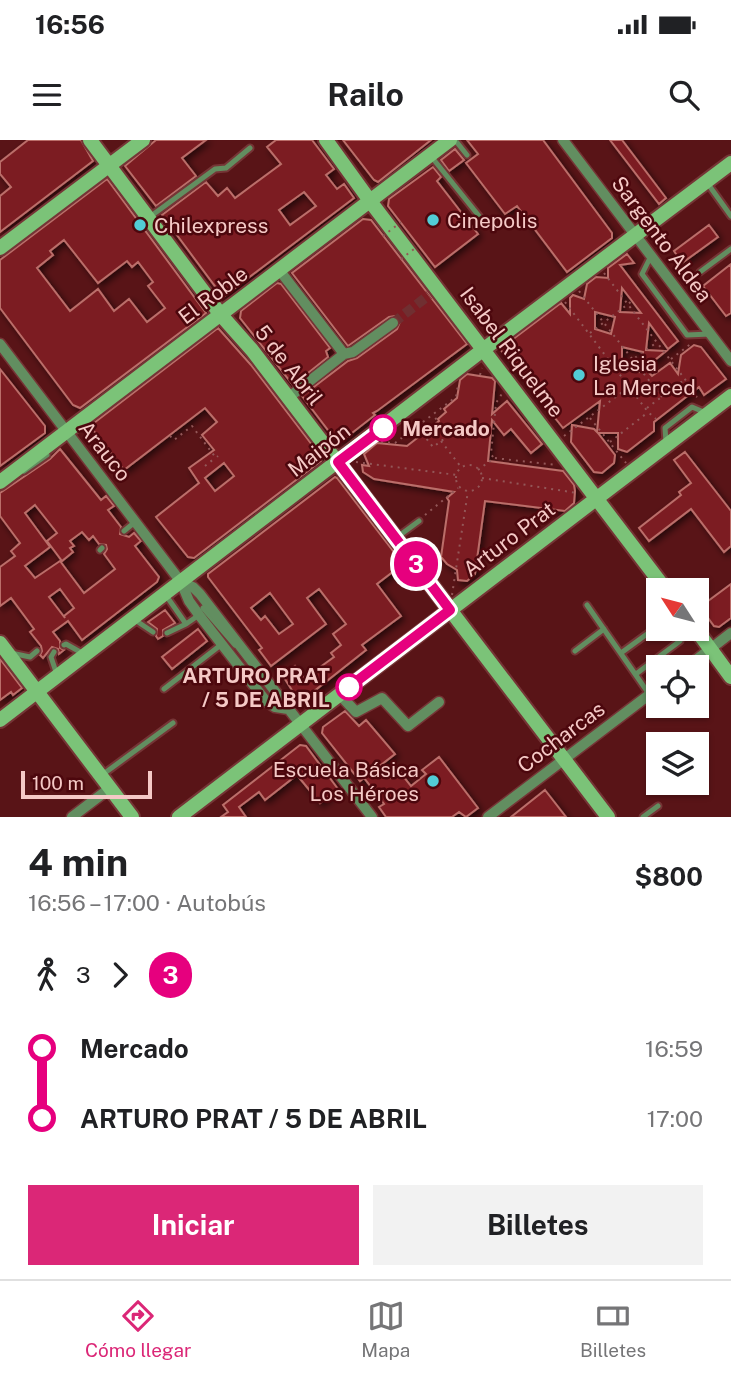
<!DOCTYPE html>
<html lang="es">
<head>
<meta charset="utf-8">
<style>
  body { margin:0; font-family:"Public Sans",sans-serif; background:#f2f2f2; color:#202124; height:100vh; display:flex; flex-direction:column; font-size:26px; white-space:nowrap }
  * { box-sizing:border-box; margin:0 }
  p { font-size:23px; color:#757577 }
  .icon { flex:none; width:38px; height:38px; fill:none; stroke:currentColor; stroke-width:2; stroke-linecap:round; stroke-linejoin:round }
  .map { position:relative; height:677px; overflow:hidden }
  .drawer { display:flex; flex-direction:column; background:#fff; flex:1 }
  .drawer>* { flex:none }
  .badge { padding:0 14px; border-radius:23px; font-size:24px; line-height:46px }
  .needle { width:46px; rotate:306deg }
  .buttons { position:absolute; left:646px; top:438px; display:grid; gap:14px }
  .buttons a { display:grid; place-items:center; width:63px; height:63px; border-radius:0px; background:#fff; box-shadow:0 2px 5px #0004; font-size:35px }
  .scale { position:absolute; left:21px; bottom:18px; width:131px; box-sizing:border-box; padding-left:7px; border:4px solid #f5c9c6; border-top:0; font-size:19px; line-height:24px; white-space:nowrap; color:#f5c9c6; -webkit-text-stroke:5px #4c070d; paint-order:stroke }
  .map>.badge { position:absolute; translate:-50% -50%; box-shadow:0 0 0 4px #fff }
  .legs { display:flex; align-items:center; gap:10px; height:77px; padding:0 28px; font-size:23px }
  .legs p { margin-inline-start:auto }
  .summary { display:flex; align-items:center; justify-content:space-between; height:119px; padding:0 28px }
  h1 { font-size:38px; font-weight:700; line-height:52px }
  .button { display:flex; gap:14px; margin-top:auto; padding:14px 28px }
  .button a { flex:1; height:80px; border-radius:0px; background:#db2777; color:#fff; font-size:28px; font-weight:700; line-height:80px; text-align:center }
  .button a+a { background:#f2f2f2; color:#202124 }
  ul { padding:0 28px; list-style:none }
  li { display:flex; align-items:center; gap:24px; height:70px; font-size:26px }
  li i { display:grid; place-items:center; width:10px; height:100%; margin:0 9px; background:currentColor }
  li i::after { content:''; width:18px; height:18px; margin:-9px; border:5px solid; border-radius:50%; background:#fff }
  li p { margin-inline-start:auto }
  li:first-child i { background:linear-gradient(#0000 50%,currentColor 0) }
  li:last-child i { background:linear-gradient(currentColor 50%,#0000 0) }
  .status { display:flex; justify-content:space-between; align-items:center; height:49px; padding:0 35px; background:#fff; direction:ltr }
  .status svg { height:19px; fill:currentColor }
  header { display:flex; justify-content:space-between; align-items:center; height:91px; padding:0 28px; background:#fff; font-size:32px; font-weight:700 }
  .menu { display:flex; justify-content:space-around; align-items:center; height:98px; border-top:2px solid #e0e0e0; background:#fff; font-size:19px; color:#757577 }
  .menu a { display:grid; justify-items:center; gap:4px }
  .menu .active { color:#db2777 }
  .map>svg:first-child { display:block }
</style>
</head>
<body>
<div class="status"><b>16:56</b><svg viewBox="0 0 49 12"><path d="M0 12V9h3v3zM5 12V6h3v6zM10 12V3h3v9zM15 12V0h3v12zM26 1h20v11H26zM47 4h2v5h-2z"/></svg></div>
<header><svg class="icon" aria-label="menu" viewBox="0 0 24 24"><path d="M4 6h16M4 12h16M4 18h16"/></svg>Railo<svg class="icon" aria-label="search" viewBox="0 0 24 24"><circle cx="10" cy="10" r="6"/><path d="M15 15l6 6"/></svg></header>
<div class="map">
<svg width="731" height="677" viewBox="0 0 731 677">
  <defs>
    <filter id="shadow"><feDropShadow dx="3" dy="3" stdDeviation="3.5" flood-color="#0009"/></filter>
  </defs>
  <rect width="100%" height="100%" fill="#591417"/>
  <path fill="#7b1e21" stroke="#bb6e6a" stroke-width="2" fill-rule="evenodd" filter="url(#shadow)" d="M28 0H81L93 21 0 92V56L11 47 0 34V22Z
    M156 0H206L182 18 196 36 156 66 125 26Z
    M276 0H312L334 29 326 35 337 49 344 44 354 58 223 157 162 75 206 42 218 56 227 48 235 58 281 24 267 7ZM304 52 316 66 290 85 279 70Z
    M343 0H431L378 42 374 40Z
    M467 0H543L612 93V98L567 132 517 66 505 74 466 23 478 14Z
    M610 0H622L666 58 659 64Z
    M455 9 464 20 449 31 441 20Z
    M433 27 441 37 437 41 478 94 435 127 388 66 389 59Z
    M107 39 206 173 80 268 73 265 0 168V120ZM64 100 98 143 127 121 132 127 138 122 153 142 148 146 165 168 147 182 129 159 114 171 98 149 70 171 37 128 53 115 50 111Z
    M363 79 371 80 467 204 377 271 373 273 375 275 343 300 334 298 302 256 348 221 357 218 397 189 400 182 395 176 389 177 348 206 292 133Z
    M709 85 718 97 682 123 674 111Z
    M627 114 634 123 620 125 678 201 668 209 649 183 646 210 666 211 645 228 652 236 670 223 678 234 681 215 694 205 701 207 726 239 704 255 699 247 654 282V291L627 312 618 309V293H598L615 315 614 323 602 333 594 332 571 302 572 285 594 289 597 292 600 261 563 288 500 209 561 163 570 174V158L573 155 584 159 587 144 596 137 608 138V128ZM622 148 632 161 641 173 620 172ZM595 172 615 177 611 194 595 189ZM622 207 643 212 639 232 622 226Z
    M731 124V173L726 176 703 146Z
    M277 143 281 144 330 208 326 211 328 217 293 245 240 178 241 171Z
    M218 188 251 225 322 318 321 321 194 418 188 417 156 377 199 343 189 328 214 310 202 295 217 282 205 268 124 330 90 286ZM224 323 234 336 215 351 205 338Z
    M0 229 45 286V293L0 326Z
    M467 234 492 238 495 241 492 274 507 261 542 304 531 313 511 289 504 295 492 280 488 321 563 331 574 345 575 351 574 363 565 371 485 361 475 434 467 441 458 440 457 430 447 424 441 417 449 361 447 358 454 352 374 339 363 332 362 325 369 326 364 314 377 303 407 306 439 281 438 279 446 272 444 269 457 258 460 240Z
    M60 309 101 360 106 356 114 366 108 370 121 387 120 394 129 397 134 393 141 401 135 406 159 437 157 442 82 500 68 481 53 492 60 501V508L64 510 59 514 58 509 52 507 43 518 40 515 42 511 41 506 30 492 34 489 11 458 0 466V427L15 416 11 411 20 403 0 376V353L50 319ZM35 365 57 393 47 401 62 421 73 412 70 408 74 406 70 401 82 392 89 400 93 396 99 404 106 405 107 409 104 414 115 429 84 453 60 421 35 438 25 426 50 407 25 373ZM60 449 74 468 64 476 65 478 49 457Z
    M685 312 731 371V406L724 412 691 369 649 401 639 388 681 355 679 352 691 343 674 320Z
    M335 337 337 338 403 424 377 444 401 476 362 505 366 510 304 559 295 555 283 536 295 526 305 538 334 517 331 513 341 505 333 494 346 484 319 449 307 458 326 484 271 526 259 510 262 508 208 437V434ZM270 453 293 484 279 494 265 476 261 480 251 468Z
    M731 444V478L719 487 714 486 700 467Z
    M165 470 175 483 163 490V496L158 499 156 496 157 489 148 482Z
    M198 489 207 501 172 529 162 517Z
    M0 519 22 548 13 555 11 552 0 560Z
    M345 571 359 586 366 580 395 614 381 625 391 638 399 631 411 646 426 634 422 630 439 617 478 668 466 677 459 672 452 677H386L379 667 384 664 364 638 360 641 322 593 323 587Z
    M300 605 306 606 338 649 320 663 297 635 265 660 259 652 239 667 246 677H221L228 672 223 665Z
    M545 650 566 677H511Z"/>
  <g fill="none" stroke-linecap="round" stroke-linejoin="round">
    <path stroke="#702f31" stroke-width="10" stroke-dasharray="10 5" stroke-linecap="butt" d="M393 183 429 155"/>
    <g stroke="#753536" stroke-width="9">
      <path id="lane" d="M455 0 467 15
        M430 15 483 81
        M708 44 731 76
        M151 76 215 29 226 28 250 8
        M651 116 642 134 687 195 710 194
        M700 132 731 109
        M666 302 665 288 692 267 706 273
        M24 331 47 315
        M124 391 135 382
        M396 398 419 381
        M100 410 102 408
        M165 454 186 484 199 475
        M587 465 649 554
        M203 468 235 505
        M135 480 153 492
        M167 493 186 484
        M64 505 66 504 82 513
        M575 511 604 489
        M54 512 51 517 57 535
        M11 513 30 517 37 511
        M621 513 658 486
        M636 534 680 501
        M164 549 222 504
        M102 635 173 583
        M643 677 658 666"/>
    </g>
    <g stroke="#753536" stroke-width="13">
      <path id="street" d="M563 0 731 221
        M280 131 344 214 288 258
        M0 204 181 442 189 461 199 475 266 561 275 567 288 569
        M344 214 353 212 393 183
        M181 442 193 447 200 454 372 677
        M687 527 731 493
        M340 555 356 572 382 558 408 586 439 562
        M72 677 110 648
        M488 677 658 548"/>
    </g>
    <g stroke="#753536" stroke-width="18">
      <path id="secondary" d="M90 0 221 175 252 210 608 677
        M326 0 373 65 666 450
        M0 108 143 0
        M0 342 450 0
        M695 488 731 537
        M0 503 132 677
        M0 580 484 209 731 23
        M179 677 731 256"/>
    </g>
    <path stroke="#935758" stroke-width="2" stroke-dasharray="2 5" stroke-linecap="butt" d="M604 133 697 255 695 260
      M579 151 662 257
      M565 162 648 272 656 279
      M590 193 632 161
      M671 219 692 203
      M618 230 656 203
      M480 235 482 228
      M647 268 684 240
      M590 278 626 323
      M418 288 433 307 448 296 434 276
      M170 296 174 300 192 286 216 318 218 316
      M564 296 629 247
      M441 301 461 327
      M381 302 395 303 456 257 458 245
      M610 302 647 273
      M493 317 491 314 496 263 503 252
      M356 322 457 335
      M456 338a13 13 0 1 1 26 0a13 13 0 1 1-26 0Z
      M205 326 215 318
      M478 330 494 318 557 325
      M482 338 577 353
      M425 375 458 348
      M452 455 468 351"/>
    <use href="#lane" stroke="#628e60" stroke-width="5"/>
    <use href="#street" stroke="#628e60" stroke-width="10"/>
    <use href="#secondary" stroke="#7bc378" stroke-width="14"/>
    <path stroke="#935758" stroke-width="2" stroke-dasharray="2 5" stroke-linecap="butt" d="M383 96 401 82
      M401 119 418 106"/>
  </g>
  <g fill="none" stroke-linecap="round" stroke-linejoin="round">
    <g stroke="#fff" stroke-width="16">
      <path id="line-1" d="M349 547 450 470 338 322 383 288"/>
    </g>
    <use href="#line-1" stroke="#e6007e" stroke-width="10"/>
  </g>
  <g fill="#52ccd6" stroke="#4c070d" stroke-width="2.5">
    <circle cx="433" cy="80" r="7"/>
    <circle cx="140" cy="85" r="7"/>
    <circle cx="579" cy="235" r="7"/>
    <circle cx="433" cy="641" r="7"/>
  </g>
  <g fill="#fff" stroke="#e6007e" stroke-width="3.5">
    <circle cx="383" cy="288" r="12"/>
    <circle cx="349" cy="547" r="12"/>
  </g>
  <g text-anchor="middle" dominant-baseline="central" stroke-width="5" stroke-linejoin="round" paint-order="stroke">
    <g font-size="21" fill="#f5c9c6" stroke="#4c070d" text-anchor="start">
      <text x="447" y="80">Cinepolis</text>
      <text x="154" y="85">Chilexpress</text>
      <text x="593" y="223">Iglesia<tspan x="593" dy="24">La Merced</tspan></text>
      <text x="419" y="629" text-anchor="end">Escuela Básica<tspan x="419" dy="24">Los Héroes</tspan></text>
    </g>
    <g font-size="21" fill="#f5c9c6" stroke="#4c070d">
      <text transform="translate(662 99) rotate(53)">Sargento Aldea</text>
      <text transform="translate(213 155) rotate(-37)">El Roble</text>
      <text transform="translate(512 212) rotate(53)">Isabel Riquelme</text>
      <text transform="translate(289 225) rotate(52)">5 de Abril</text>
      <text transform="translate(319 310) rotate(-38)">Maipón</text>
      <text transform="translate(105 311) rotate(52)">Arauco</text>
      <text transform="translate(509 399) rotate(-37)">Arturo Prat</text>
      <text transform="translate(561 597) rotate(-37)">Cocharcas</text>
    </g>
    <g font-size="21" font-weight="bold" fill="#f5c9c6" stroke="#4c070d" text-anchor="start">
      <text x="402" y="288">Mercado</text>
      <text x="330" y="535" text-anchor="end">ARTURO PRAT<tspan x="330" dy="24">/ 5 DE ABRIL</tspan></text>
    </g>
  </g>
</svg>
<div class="buttons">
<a><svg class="needle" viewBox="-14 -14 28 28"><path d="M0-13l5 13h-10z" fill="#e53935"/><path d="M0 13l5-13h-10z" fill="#757577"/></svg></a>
<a><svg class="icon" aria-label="locate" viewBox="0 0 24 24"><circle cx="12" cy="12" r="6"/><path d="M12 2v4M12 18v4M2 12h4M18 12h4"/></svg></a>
<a><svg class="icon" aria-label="layers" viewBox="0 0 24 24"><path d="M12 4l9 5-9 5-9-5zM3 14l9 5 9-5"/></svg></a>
</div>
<div class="scale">100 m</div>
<b class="badge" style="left:416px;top:424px;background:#e6007e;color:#fff">3</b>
</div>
<section class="drawer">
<div class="summary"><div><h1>4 min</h1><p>16:56 – 17:00 · Autobús</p></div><b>$800</b></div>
<div class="legs"><svg class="icon" aria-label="walk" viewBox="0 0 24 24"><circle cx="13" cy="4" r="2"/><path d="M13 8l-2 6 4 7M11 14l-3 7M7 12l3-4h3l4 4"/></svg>3<svg class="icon" aria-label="forward" viewBox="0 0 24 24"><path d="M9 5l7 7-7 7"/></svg><b class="badge" style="background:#e6007e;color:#fff">3</b></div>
<ul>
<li><i style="color:#e6007e"></i><b>Mercado</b><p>16:59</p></li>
<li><i style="color:#e6007e"></i><b>ARTURO PRAT / 5 DE ABRIL</b><p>17:00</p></li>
</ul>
<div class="button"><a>Iniciar</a><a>Billetes</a></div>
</section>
<nav class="menu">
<a class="active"><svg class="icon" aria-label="directions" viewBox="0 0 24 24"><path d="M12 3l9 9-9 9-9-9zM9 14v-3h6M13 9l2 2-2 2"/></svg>Cómo llegar</a>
<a><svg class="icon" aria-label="map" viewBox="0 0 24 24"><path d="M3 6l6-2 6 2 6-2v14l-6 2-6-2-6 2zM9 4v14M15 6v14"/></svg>Mapa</a>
<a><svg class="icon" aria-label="tickets" viewBox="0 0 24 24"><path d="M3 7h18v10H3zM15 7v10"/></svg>Billetes</a>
</nav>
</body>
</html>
